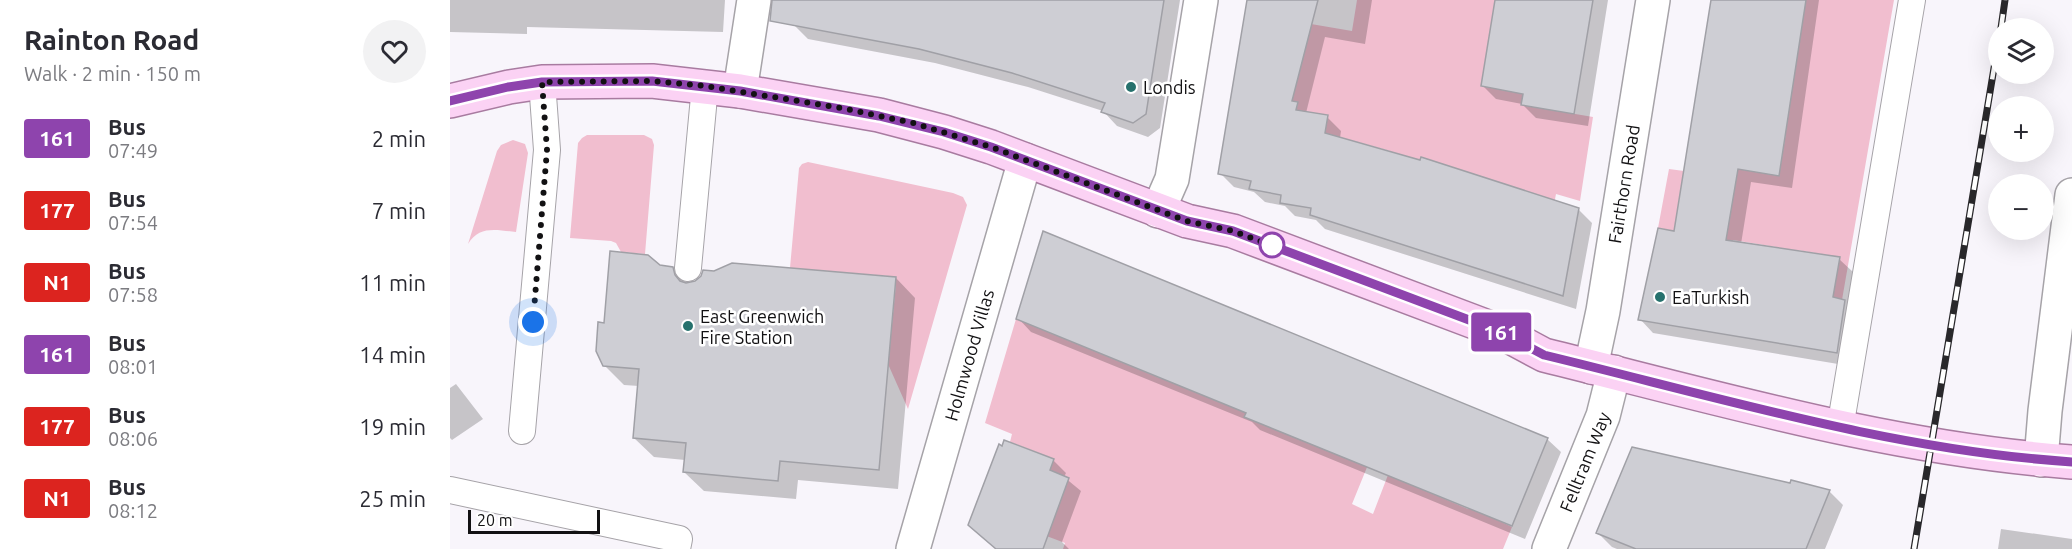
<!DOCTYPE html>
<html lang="en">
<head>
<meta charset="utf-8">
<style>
  body { margin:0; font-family:Ubuntu,sans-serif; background:#f2f2f3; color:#2b2b33; height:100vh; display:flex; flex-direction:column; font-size:22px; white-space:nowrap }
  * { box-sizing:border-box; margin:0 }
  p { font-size:20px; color:#7c7c81 }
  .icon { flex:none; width:33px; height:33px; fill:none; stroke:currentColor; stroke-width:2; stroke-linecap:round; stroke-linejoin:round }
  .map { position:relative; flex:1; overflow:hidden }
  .panel { display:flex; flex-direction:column; background:#fff; width:450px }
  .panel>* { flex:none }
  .badge { padding:0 12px; border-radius:4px; font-size:21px; line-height:39px }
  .buttons { position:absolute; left:1538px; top:18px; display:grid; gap:12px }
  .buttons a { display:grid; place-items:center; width:66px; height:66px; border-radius:50%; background:#fff; box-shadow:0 6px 24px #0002; font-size:30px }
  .scale { position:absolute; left:18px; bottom:15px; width:132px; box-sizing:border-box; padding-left:6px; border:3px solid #121113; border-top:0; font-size:16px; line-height:21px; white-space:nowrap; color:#121113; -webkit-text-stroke:4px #fff; paint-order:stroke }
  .you { position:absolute; width:30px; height:30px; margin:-15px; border:4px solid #fff; border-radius:50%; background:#1a73e8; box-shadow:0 0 0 9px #1a73e833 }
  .map>.badge { position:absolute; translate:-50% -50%; box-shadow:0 0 0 3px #fff }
  .round { display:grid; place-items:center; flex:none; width:63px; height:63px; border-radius:32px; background:#f2f2f3 }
  .summary { display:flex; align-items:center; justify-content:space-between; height:102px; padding:0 24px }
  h1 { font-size:28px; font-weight:700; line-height:45px }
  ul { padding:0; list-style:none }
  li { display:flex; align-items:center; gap:18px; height:72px; padding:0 24px }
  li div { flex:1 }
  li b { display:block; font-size:22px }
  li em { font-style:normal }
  li .badge { min-width:66px; font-weight:700; text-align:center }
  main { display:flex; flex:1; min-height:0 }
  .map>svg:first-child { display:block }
</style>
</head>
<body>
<main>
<section class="panel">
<div class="summary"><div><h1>Rainton Road</h1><p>Walk · 2 min · 150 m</p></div><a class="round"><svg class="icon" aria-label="heart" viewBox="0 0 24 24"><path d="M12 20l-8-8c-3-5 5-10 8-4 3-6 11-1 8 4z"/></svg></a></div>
<ul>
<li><span class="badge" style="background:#8e44ad;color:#fff">161</span><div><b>Bus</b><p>07:49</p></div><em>2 min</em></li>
<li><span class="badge" style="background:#dc241f;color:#fff">177</span><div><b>Bus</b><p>07:54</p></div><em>7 min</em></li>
<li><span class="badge" style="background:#dc241f;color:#fff">N1</span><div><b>Bus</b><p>07:58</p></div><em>11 min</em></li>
<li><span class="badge" style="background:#8e44ad;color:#fff">161</span><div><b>Bus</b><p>08:01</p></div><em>14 min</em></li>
<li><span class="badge" style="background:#dc241f;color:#fff">177</span><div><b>Bus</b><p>08:06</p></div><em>19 min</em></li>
<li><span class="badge" style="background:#dc241f;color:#fff">N1</span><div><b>Bus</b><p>08:12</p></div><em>25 min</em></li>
</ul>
</section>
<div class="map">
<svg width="1622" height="549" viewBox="0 0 1622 549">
  <rect width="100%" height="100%" fill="#f8f5fb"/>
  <path fill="#f1becf" d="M907 0H1045L1073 94 1072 105 1143 117 1130 201 1106 194 1098 235 1072 227 1082 193 992 164 961 191 931 182 940 151 900 140 869 162 878 115 839 151 848 102 826 98 861 24 902 31Z
    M1344 0H1444L1392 300 1383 298 1389 257 1347 250 1340 291 1320 288 1326 247 1283 240 1276 281 1226 231 1208 228 1219 169 1234 171 1288 169 1329 175 1336 133 1295 125Z
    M137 135H194L202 139 204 145 195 254 171 252 166 243 161 241 120 238 128 143 132 138Z
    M63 140 75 144 78 153 66 232C47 230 29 225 18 244L47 151 51 145Z
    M358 162 503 193 513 197 517 205 458 409 438 364 446 284 444 279 438 276 340 268 349 168 352 164Z
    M566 319 712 379 749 352 735 388 774 404 810 377 795 416 933 428 902 504 923 514 938 475 1018 509 1035 470 1041 517 1062 527 1053 549H613L615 543 578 529 605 516 619 478 600 470 604 459 560 442 562 434 535 423Z"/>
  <path fill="#0003" d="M0 0H275L273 32 77 27V34L0 32Z
    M347 0H730L710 128 698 137 667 126 653 111 578 87 485 63 358 39 343 24Z
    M813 0H922L915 44 875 37 856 113 877 117 891 131 890 138 1128 209 1142 223 1126 309 875 229 866 220 845 216 835 206 815 202 804 192 784 187 770 173Z
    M1047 0H1158L1138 126 1086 118 1072 104 1046 99 1033 86Z
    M1263 0H1369L1342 188 1301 182 1291 244 1389 259 1403 272 1398 305 1408 316 1400 366 1203 333 1190 319 1225 232Z
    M209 267 222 268 238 284 446 278 465 298 448 489 348 480 346 499 254 491 234 472 235 460 204 457 184 438 189 386 174 385 154 365Z
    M568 318 1097 439 1111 452 1075 539 810 430 802 422 581 332Z
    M6 384 33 419 2 440 0 438V388Z
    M555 442 604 461 616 473 614 477 631 491 612 542 619 549H546Z
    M1342 485 1379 491 1393 505 1375 549H1167L1162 547 1148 533Z
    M1551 529 1622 539V549H1548Z"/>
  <path fill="#ceced4" stroke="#a0a0a6" stroke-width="1.5" d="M322 0H714L696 114 683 123 651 112 655 103 562 73 469 49 320 21Z
    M797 0H868L842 101 848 102 846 110 878 115 875 133 970 160 971 157 1129 208 1113 296 860 215 861 208 830 203 831 195 799 189 801 181 768 174Z
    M1045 0H1143L1124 114 1071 105 1073 94 1031 86Z
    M1261 0H1356L1329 176 1288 169 1276 240 1390 257 1383 297 1395 300 1387 353 1188 320 1208 228 1224 231Z
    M593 231 1098 438 1062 526 794 417 796 413 566 319Z
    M160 251 198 255 210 265 223 267 225 275 230 281 236 283 245 281 251 276 253 270 264 271 282 263 446 277 429 470 330 461 328 481 233 472 236 443 183 438 189 369 153 366 146 351 148 322 154 323Z
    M554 440 604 459 600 470 619 478 593 549H546L518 525 549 444 552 446Z
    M1182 447 1340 483 1341 480 1380 490 1356 549H1186L1146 533Z"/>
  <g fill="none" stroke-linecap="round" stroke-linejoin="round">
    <g stroke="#a6a3a8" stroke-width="28">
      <path id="service" d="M238 268 255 86
        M1390 428 1462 0
        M72 431 97 150 92 82
        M0 490 229 539 227 549"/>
    </g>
    <g stroke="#a6a3a8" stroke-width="36">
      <g id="minor">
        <path d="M290 91 304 0"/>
        <path d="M708 211 722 179 751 0"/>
        <path id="s1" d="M1141 367 1153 311 1203 0"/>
        <path d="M1591 460 1595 411 1622 195"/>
        <path id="s2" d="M463 549 575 160"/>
        <path id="s3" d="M1099 549 1153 416 1164 372"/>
      </g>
    </g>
    <g stroke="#a87ba0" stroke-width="36">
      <path id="primary" d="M0 101 59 87 92 82 202 81 290 91 429 115 494 132 541 147 737 221 783 231 1051 332 1094 355C1268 398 1442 449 1622 462"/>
    </g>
    <use href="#service" stroke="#fff" stroke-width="26"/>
    <use href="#minor" stroke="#fff" stroke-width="33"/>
    <use href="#primary" stroke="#fbd2f4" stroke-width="33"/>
    <g stroke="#29282b" stroke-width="7">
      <path id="rail" d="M1551 28 1555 0
        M1464 549 1548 44"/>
    </g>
    <use href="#rail" stroke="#fff" stroke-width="4.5" stroke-dasharray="14" stroke-linecap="butt"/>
  </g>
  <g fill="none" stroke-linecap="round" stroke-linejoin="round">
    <g stroke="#fff" stroke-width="14">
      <path id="line" d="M0 101 58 87 92 82 202 81 290 91 429 116 494 132 541 147 737 221 783 231 1051 332 1094 355C1268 397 1442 450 1622 462"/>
    </g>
    <use href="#line" stroke="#8e44ad" stroke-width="9"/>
    <path stroke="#121113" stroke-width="6" stroke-dasharray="0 10.8" d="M83 322 97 150 92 82 202 81 255 86 391 108 463 123 541 147 737 221 783 231 831 249 822 245"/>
  </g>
  <g fill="#26716d" stroke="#fff" stroke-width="2">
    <circle cx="681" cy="87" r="6"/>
    <circle cx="1210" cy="297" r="6"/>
    <circle cx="238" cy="326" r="6"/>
  </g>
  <circle fill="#fff" stroke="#8e44ad" stroke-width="3" cx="822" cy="245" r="12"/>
  <g text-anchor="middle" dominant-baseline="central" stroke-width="5" stroke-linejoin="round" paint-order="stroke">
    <g font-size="18" fill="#121113" stroke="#fff" text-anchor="start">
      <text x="693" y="87">Londis</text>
      <text x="1222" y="297">EaTurkish</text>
      <text x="250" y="316">East Greenwich<tspan x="250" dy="21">Fire Station</tspan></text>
    </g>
    <g font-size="18" fill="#121113" stroke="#fff">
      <text stroke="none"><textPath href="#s1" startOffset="186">Fairthorn Road</textPath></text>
      <text stroke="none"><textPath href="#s2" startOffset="202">Holmwood Villas</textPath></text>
      <text stroke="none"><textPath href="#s3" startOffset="94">Felltram Way</textPath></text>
    </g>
  </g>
</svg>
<div class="buttons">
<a><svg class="icon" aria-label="layers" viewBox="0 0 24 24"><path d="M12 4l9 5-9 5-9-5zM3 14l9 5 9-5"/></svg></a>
<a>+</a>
<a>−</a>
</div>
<div class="scale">20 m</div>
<div class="you" style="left:83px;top:322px"></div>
<b class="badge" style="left:1051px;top:332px;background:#8e44ad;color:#fff">161</b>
</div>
</main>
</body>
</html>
